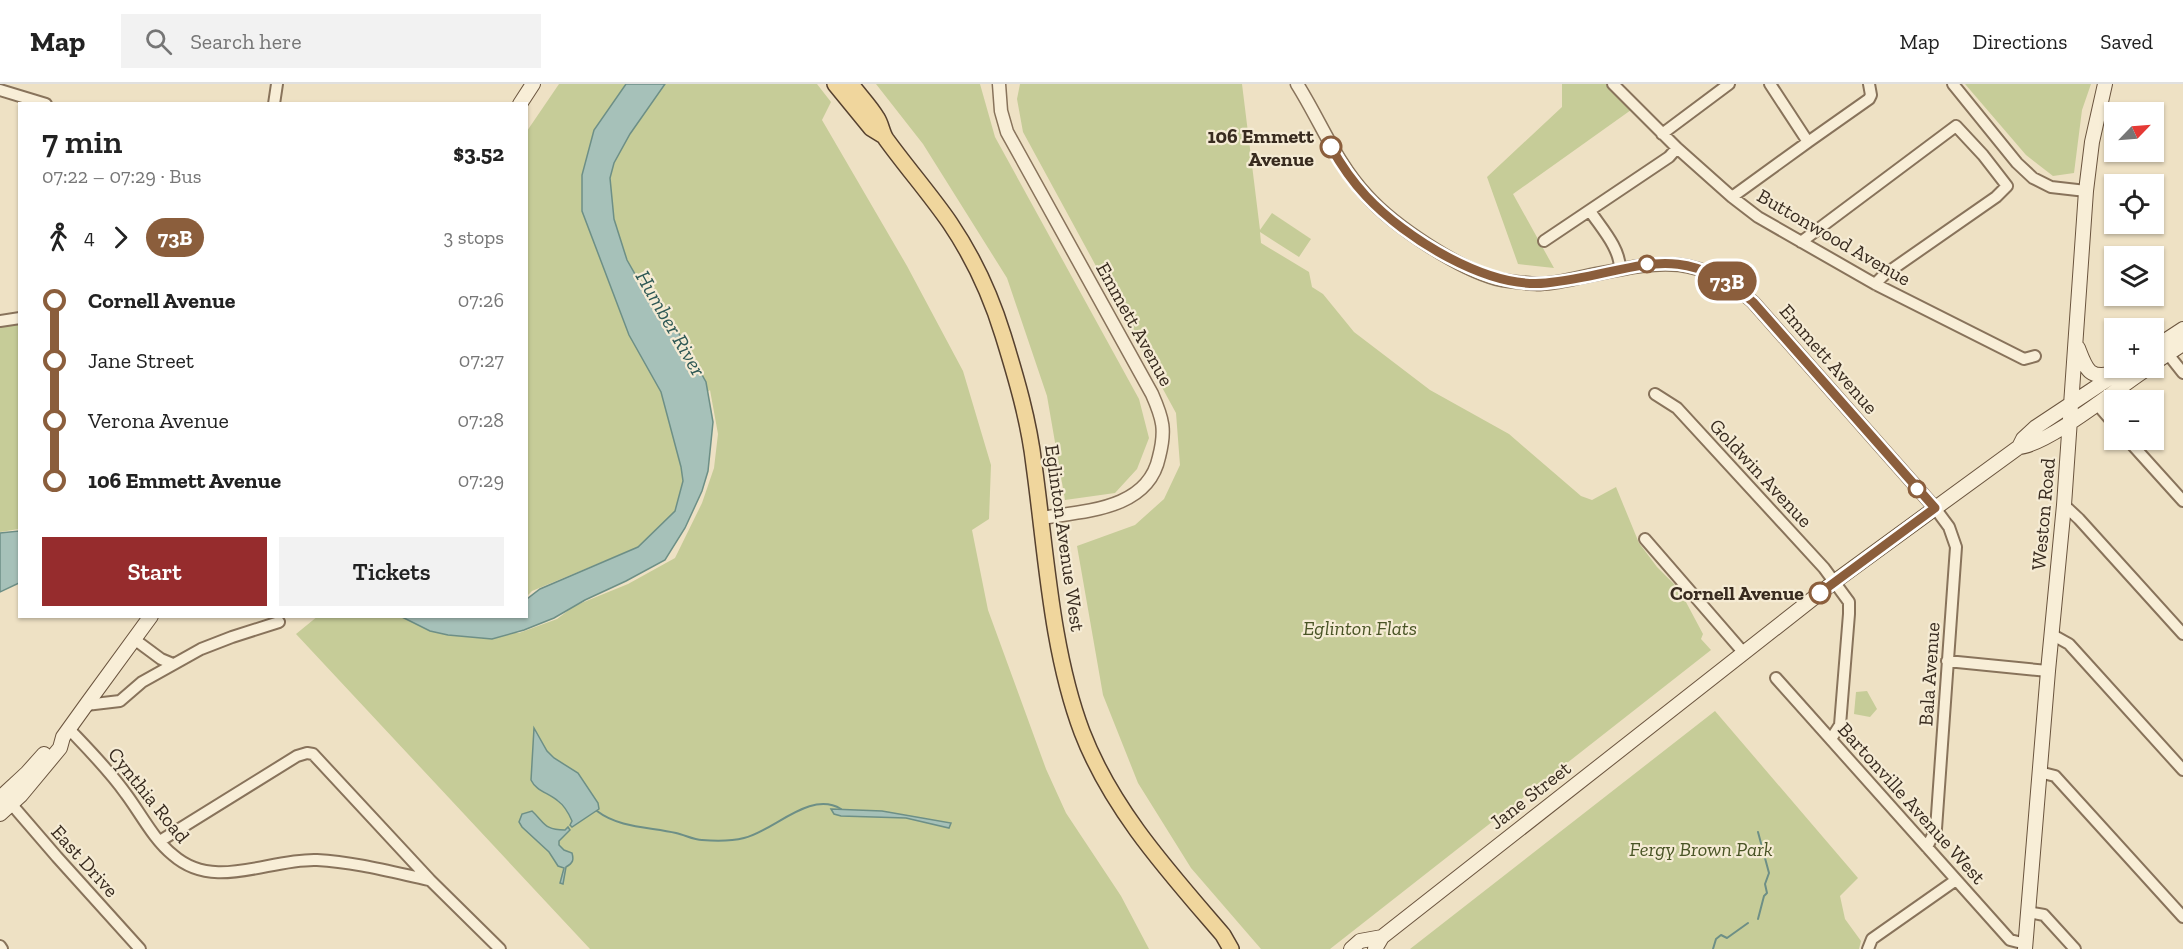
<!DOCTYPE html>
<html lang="en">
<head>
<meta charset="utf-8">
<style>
  body { margin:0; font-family:"Zilla Slab",serif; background:#f2f2f2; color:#222; height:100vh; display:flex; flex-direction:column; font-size:22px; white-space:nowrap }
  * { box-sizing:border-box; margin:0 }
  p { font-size:20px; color:#767676 }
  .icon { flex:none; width:33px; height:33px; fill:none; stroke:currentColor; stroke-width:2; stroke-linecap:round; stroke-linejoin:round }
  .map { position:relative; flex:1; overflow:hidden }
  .drawer { position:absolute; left:18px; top:18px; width:510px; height:516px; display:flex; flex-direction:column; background:#fff; border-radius:0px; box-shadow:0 2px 4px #0004 }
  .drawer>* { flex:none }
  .badge { padding:0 12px; border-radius:20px; font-size:21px; line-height:39px }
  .needle { width:39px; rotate:65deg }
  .fabs { position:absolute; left:2104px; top:18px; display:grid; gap:12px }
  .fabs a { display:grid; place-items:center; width:60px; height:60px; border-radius:0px; background:#fff; box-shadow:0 2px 4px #0004; font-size:30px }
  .map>.badge { position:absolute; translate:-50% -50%; box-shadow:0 0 0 3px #fff }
  .legs { display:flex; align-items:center; gap:9px; height:66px; padding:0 24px; font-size:20px }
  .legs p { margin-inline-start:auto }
  .headline { display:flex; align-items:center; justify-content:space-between; height:102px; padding:0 24px }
  h1 { font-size:33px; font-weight:600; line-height:45px }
  .cta { display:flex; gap:12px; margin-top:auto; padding:12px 24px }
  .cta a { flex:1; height:69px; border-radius:0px; background:#962c2d; color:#fff; font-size:24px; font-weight:600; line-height:69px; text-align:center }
  .cta a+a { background:#f2f2f2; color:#222 }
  ul { padding:0 24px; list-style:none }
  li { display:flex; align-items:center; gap:21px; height:60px; font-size:22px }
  li i { display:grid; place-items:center; width:9px; height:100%; margin:0 8px; background:currentColor }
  li i::after { content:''; width:15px; height:15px; margin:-8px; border:4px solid; border-radius:50%; background:#fff }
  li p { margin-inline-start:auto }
  li:first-child i { background:linear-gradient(#0000 50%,currentColor 0) }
  li:last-child i { background:linear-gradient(currentColor 50%,#0000 0) }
  header { display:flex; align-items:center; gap:36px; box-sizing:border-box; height:84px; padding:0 30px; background:#fff; border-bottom:2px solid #e0e0e0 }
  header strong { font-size:28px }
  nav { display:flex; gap:33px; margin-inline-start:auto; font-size:21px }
  .search { width:420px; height:54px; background:#f2f2f2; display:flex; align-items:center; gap:15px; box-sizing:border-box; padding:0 21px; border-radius:0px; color:#767676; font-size:22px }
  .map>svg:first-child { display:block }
</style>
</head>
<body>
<header>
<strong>Map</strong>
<div class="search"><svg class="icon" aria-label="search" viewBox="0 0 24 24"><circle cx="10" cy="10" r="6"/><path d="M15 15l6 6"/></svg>Search here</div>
<nav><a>Map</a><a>Directions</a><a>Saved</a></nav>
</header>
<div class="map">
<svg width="2183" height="865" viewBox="0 0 2183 865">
  <rect width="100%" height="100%" fill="#eee1c4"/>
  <path fill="#c6cc98" d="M559 0H817L831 18 822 36 907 182 963 287 991 381 989 435 972 446 988 526 1046 685 1066 729 1121 812 1149 865H590L296 550 318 532 410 533 476 549H519L557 535 574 522 628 500 675 474 702 419 714 384 718 350 710 306 674 331 686 397 675 427 638 463 532 507 527 512V47Z
    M876 0H980L995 53 1139 315 1149 354 1137 385 1115 409 1065 416 1047 312 1007 194 923 60Z
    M1020 0H1242L1260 146 1272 129 1311 155 1299 173 1260 148 1261 159 1309 188 1312 203 1323 210 1354 248 1430 306 1509 350 1581 412 1592 416 1616 403 1639 459 1657 483 1679 505 1703 550 1701 555 1711 566 1330 865H1261L1191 784 1138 699 1103 611 1077 462 1135 441 1164 415 1180 381 1176 329 1023 48 1017 15Z
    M1562 0H1607L1631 26 1513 110 1554 184 1518 180 1487 93 1562 23Z
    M1965 0H2091L2082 26 2074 89 2053 92 2026 71Z
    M19 239V445L0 448V243Z
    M1867 607 1877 625 1870 633 1854 630 1856 608Z
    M1715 627 1858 794 1840 812 1845 835 1861 857 1859 865H1410Z"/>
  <path fill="#a6c1b9" stroke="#6d8f86" stroke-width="1.5" d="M626 0H665L630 50 614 79 610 94 614 135 627 176 639 197 673 239 706 298 713 338 708 387 702 407 685 444 665 476 626 497 585 516 554 534 524 546 492 555 448 551 430 547 402 533 526 532 527 515 540 505 638 463 675 427 683 397 681 383 661 308 629 251 582 127V91L594 46Z
    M19 447V499L0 508V449Z
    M534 644 547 667 554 674 578 689 598 719 599 725 572 743 570 741 572 737C569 730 565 722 558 717 549 709 536 707 531 696Z
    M831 725 882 727 951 739 949 744 906 734 841 732 834 730Z
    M532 727C545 739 544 746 565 746L568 743 570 746 559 757V761L564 766 572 769C574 776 573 779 566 783L563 800 560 799 564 784 558 782 549 768 522 743 519 738 522 730Z"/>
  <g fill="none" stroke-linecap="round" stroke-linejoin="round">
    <path stroke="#6d8f86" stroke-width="2" d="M597 727C619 744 650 743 676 749 685 751 694 756 702 756 715 757 732 757 744 754 774 747 810 706 841 725
      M1758 835 1764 812 1767 809 1765 800 1769 789 1758 748
      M1713 865 1716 855 1721 851 1727 854 1748 839"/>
    <g stroke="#88735b" stroke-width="14">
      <path id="minor" d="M1613 0 1677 64 1732 113 1758 133 1875 200 2024 275 2035 272
        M1770 0 1808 58 1869 15 1871 11 1869 0
        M1953 0 2017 79 2033 94 2051 103 2086 107
        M0 6 46 20
        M274 20 277 0
        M1662 50 1729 0
        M1732 113 1808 58
        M1590 127C1602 145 1620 164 1620 185
        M1544 157 1669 73 1677 64
        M1801 158 1956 42 1983 71 2007 102 1996 113 1884 191 1875 200
        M0 237 20 234
        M2164 265 2183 289
        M1655 310 1677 324 1824 484 1849 518V530L1840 641 1831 655
        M2096 319 2115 341
        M2128 356 2183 417
        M2064 421 2079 435 2183 550
        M1645 455 1743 568
        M2051 550 2069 560 2183 686
        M134 555 161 575 173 580
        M1947 577 2048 587
        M1776 594 2010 856 2026 860
        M86 621 120 617 142 598 201 565 232 553 279 538
        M69 645C89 666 109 686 126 710 141 730 154 756 173 771 215 808 269 774 317 776 355 778 392 788 429 796
        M2039 688 2055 692 2183 833
        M7 715 57 773 140 865
        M160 757 297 672 307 669 313 670 430 796 500 865
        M1927 763 1936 745 1956 463 1949 443 1935 424
        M2028 828 2044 831 2075 865
        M0 862 2 865
        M1868 865 1872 855 1956 796"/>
    </g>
    <g stroke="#88735b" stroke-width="15">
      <path id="tertiary" d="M999 0 1001 27 1007 48 1152 310C1163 335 1166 346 1159 373 1148 426 1084 427 1041 434
        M1297 0C1321 38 1336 79 1367 112 1394 142 1457 184 1497 195 1510 198 1524 199 1537 200 1552 200 1568 196 1582 193 1654 179 1693 165 1753 218L1935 424"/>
    </g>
    <g stroke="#6a543e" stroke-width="16">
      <path id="secondary" d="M520 20 533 0
        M2078 264C2086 285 2089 296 2114 289
        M2154 264 2183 245
        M2154 279 2183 260
        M2019 363C2048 361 2120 302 2148 284
        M0 714 27 689 44 670
        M0 730 21 711 60 664 63 653 86 621 151 532
        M1351 865 1360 857 1382 853
        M1375 865 1382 853 1834 498 2019 363 2023 355 2036 343 2125 284
        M2025 865 2048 587 2064 421 2086 107 2092 58 2105 0"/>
    </g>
    <g stroke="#56412f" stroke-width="18">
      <path id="primary" d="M835 0 871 44 884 52
        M851 0C859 11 870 22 877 34 881 40 882 49 886 55 907 84 930 110 950 139 973 173 991 212 1003 251 1016 293 1029 337 1034 381 1046 467 1051 566 1082 648 1112 726 1169 788 1223 851L1231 865"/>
    </g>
    <use href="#minor" stroke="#f8eed7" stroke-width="10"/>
    <use href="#tertiary" stroke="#f8eed7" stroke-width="12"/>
    <use href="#secondary" stroke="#f8eed7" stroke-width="14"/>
    <use href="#primary" stroke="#f0d69d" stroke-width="15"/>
  </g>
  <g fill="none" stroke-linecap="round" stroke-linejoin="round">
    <g stroke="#fff" stroke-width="14">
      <path id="line-1" d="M1331 63C1341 81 1352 97 1366 112 1405 154 1487 205 1546 199 1632 191 1676 150 1753 218L1935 424 1820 509"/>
    </g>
    <use href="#line-1" stroke="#8b5e3c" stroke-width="9"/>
  </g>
  <g fill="#fff" stroke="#8b5e3c" stroke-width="3">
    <circle cx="1331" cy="63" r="10"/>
    <circle cx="1647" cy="180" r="8"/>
    <circle cx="1917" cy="405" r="8"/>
    <circle cx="1820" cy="509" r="10"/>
  </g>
  <g text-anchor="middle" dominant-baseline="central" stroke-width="4.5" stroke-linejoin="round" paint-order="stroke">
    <g font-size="20" font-weight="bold" fill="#382b1f" stroke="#f5ebd4" text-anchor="end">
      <text x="1314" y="52">106 Emmett<tspan x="1314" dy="23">Avenue</tspan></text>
      <text x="1804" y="509">Cornell Avenue</text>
    </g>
    <g font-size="20" fill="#382b1f" stroke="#f5ebd4">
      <text transform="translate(1834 153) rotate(30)">Buttonwood Avenue</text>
      <text transform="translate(1135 240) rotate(61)">Emmett Avenue</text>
      <text transform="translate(1829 275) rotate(49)">Emmett Avenue</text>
      <text transform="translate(1761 389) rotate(47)">Goldwin Avenue</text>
      <text transform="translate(2043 430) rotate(-85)">Weston Road</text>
      <text transform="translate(1065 454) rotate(82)">Eglinton Avenue West</text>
      <text transform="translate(1929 590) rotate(-86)">Bala Avenue</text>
      <text transform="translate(149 711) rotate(51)">Cynthia Road</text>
      <text transform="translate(1530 711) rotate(-38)">Jane Street</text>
      <text transform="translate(1912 719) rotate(48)">Bartonville Avenue West</text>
      <text transform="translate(85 777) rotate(48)">East Drive</text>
    </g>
    <g font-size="20" font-style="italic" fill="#495425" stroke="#f5ebd4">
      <text x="1360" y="544">Eglinton Flats</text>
      <text x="1701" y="765">Fergy Brown Park</text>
    </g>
    <g font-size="21" font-style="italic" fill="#2e5855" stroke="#f5ebd4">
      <text transform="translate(671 239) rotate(60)">Humber River</text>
    </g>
  </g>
</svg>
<div class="fabs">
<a><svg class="needle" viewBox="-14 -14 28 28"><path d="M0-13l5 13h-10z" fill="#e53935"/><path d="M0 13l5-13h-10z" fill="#767676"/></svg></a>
<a><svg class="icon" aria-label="locate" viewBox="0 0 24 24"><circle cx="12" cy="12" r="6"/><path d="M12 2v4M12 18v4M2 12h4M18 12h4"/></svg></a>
<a><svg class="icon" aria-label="layers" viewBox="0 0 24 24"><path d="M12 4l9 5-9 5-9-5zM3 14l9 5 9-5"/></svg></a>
<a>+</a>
<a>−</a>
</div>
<b class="badge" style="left:1727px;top:197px;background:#8b5e3c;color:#fff">73B</b>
<section class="drawer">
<div class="headline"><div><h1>7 min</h1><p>07:22 – 07:29 · Bus</p></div><b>$3.52</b></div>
<div class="legs"><svg class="icon" aria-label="walk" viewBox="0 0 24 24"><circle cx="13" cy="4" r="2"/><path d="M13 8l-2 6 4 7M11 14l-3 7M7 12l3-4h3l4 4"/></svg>4<svg class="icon" aria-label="forward" viewBox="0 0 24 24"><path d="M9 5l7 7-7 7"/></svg><b class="badge" style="background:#8b5e3c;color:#fff">73B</b><p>3 stops</p></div>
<ul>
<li><i style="color:#8b5e3c"></i><b>Cornell Avenue</b><p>07:26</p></li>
<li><i style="color:#8b5e3c"></i><span>Jane Street</span><p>07:27</p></li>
<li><i style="color:#8b5e3c"></i><span>Verona Avenue</span><p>07:28</p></li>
<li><i style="color:#8b5e3c"></i><b>106 Emmett Avenue</b><p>07:29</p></li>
</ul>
<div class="cta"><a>Start</a><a>Tickets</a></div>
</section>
</div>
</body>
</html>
